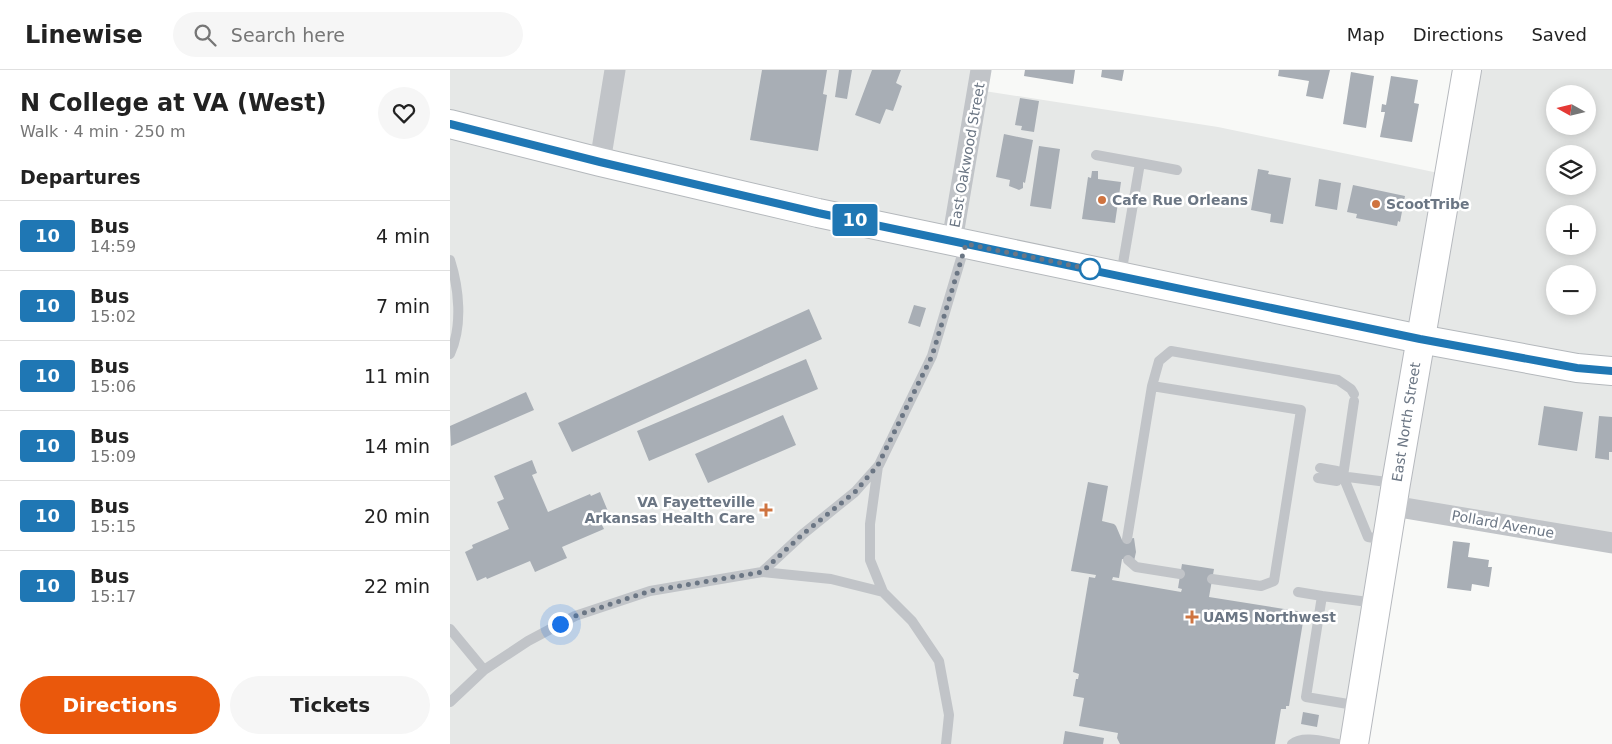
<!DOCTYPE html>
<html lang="en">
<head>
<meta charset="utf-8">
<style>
  body { margin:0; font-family:"DejaVu Sans",sans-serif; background:#f6f6f6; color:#222; height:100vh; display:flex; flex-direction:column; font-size:19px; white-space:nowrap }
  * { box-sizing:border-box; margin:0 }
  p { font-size:16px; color:#767676 }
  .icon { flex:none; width:28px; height:28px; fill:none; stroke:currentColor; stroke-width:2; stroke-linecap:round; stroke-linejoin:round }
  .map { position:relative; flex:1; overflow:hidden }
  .side { display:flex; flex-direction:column; background:#fff; width:450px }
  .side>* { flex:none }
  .badge { padding:0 10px; border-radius:4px; font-size:18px; line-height:32px }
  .needle { width:32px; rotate:278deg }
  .buttons { position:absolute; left:1096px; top:15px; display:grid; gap:10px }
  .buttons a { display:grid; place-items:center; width:50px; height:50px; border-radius:50%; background:#fff; box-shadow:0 2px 12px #0003; font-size:25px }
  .you { position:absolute; width:25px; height:25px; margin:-12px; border:4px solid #fff; border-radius:50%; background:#1a73e8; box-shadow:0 0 0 8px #1a73e833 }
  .map>.badge { position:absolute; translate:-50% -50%; box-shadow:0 0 0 2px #fff }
  h2 { padding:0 20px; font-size:19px; line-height:45px }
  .round { display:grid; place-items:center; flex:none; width:52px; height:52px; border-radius:26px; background:#f6f6f6 }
  .headline { display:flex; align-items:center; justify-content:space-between; height:85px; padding:0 20px }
  h1 { font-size:24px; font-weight:700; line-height:38px }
  .primary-button { display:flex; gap:10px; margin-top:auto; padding:10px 20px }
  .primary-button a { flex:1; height:58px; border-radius:30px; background:#ea580c; color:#fff; font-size:20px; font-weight:700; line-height:58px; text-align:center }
  .primary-button a+a { background:#f6f6f6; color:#222 }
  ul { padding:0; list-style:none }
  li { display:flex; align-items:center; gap:15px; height:70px; padding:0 20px; border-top:1px solid #e0e0e0 }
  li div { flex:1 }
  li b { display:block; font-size:19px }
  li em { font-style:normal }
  li .badge { min-width:55px; font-weight:700; text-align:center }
  header { display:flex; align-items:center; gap:30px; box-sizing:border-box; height:70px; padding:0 25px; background:#fff; border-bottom:1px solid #e0e0e0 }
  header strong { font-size:24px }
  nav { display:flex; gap:28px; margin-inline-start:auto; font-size:18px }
  .search { width:350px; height:45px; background:#f6f6f6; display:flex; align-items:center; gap:12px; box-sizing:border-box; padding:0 18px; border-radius:28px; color:#767676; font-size:19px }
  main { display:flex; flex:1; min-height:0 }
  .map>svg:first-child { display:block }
</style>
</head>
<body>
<header>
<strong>Linewise</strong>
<div class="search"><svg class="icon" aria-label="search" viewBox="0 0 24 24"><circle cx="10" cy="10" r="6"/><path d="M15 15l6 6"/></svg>Search here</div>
<nav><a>Map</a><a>Directions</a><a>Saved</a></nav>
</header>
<main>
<section class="side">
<div class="headline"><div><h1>N College at VA (West)</h1><p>Walk · 4 min · 250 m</p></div><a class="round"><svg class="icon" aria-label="heart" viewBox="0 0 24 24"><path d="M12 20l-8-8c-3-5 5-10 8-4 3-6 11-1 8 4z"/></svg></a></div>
<h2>Departures</h2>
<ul>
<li><span class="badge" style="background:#1f77b4;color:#fff">10</span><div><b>Bus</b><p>14:59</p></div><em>4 min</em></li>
<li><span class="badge" style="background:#1f77b4;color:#fff">10</span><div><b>Bus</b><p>15:02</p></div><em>7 min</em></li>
<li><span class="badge" style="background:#1f77b4;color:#fff">10</span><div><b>Bus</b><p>15:06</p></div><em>11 min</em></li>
<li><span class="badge" style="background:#1f77b4;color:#fff">10</span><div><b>Bus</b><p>15:09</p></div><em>14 min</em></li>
<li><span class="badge" style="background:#1f77b4;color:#fff">10</span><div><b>Bus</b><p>15:15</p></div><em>20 min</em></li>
<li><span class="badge" style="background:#1f77b4;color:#fff">10</span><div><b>Bus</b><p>15:17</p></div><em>22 min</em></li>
</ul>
<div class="primary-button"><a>Directions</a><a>Tickets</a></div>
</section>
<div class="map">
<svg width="1162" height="674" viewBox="0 0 1162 674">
  <rect width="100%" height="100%" fill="#f8f9f7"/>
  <path fill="#e6e8e7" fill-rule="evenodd" d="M0 0H531L528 20 768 57 998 105 1017 0H1162V473L943 436 904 674H0ZM1105 24H1138V56H1105ZM1105 84H1138V116H1105ZM1105 144H1138V176H1105ZM1105 204H1138V236H1105Z"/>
  <path fill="#a8aeb5" d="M312 0H377L373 24 377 25 368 81 300 70Z
    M389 0H402L397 29 385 27Z
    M422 0H451L446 13 452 16 443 41 436 39 430 54 405 45Z
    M575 0H625L623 14 574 6Z
    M652 0H674L672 11 651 7Z
    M829 0H880L873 29 856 26 859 11 828 6Z
    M901 2 924 6 916 58 893 54Z
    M941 6 968 10 964 33 969 34 962 72 930 67 935 42H931L932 34 936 35Z
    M570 28 589 31 584 62 571 60 572 56 565 55Z
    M554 64 583 70 575 113 573 112V118L569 120 559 116 560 110 546 107Z
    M589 76 610 79 601 139 580 136Z
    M808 99 819 101 818 104 841 108 833 154 820 152 821 144 801 140Z
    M642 101H648V109L671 112 665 153 632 149 638 107 641 108Z
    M869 109 891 113 887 140 865 136Z
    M903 115 955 126 950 152 948 151 947 156 906 148 907 144 897 142Z
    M464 235 476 238 470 257 458 253Z
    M359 239 372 269 122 382 108 353Z
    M356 289 368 319 199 391 187 361Z
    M76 322 84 340 1 376 0 356Z
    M1094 336 1133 342 1127 381 1088 375Z
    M333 345 346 375 258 413 245 384Z
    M1149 346 1162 347V382H1159V390L1145 388Z
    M82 390 87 403 82 405 98 442 140 424 141 426 150 422 162 451 152 455 154 459 112 477 117 488 85 502 80 491 37 509 36 507 27 511 15 482 23 478 22 475 59 459 47 432 54 429 44 406Z
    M638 412 658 416 652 451 664 454 666 456 672 470 684 468 686 482 684 491 672 489 669 508 663 507 662 510 731 522 732 519 728 518 732 494 764 499 759 527 853 542 851 552H853L839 636H836V639H831L825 674H670L667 668 668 663 629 656 634 628 623 626 626 609H628L629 604 623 602 639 507 645 508 646 505 621 501Z
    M1003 471 1020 473 1018 487 1039 490 1038 497H1042L1039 517 1022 514 1021 521 997 518Z
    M853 642 869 645 867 657 851 654Z
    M615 661 654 668 653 674H613Z"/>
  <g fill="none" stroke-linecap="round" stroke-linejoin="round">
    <g stroke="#b6b9be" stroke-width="30">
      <path id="secondary" d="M904 674 946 413 1017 0"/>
    </g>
    <g stroke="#b4b8bc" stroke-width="30">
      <path id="primary" d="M0 54 150 92 368 143 970 269 1127 298 1162 301"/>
    </g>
    <path stroke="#c1c4c8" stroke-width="10" d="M646 85 690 93 671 205
      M690 93 727 100
      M0 190C9 218 13 256 0 284
      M702 316 851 340 824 511 811 516 762 509
      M904 331 893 406 918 467 936 470
      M428 396 420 454V490L433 522
      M870 398 887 401 890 406
      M868 408 887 411 890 406 945 413
      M677 469 702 316 709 291 721 281 888 310 901 319 904 324
      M678 490 686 497 730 504
      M312 502 353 464 405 422 429 395 482 286 515 175
      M848 522 872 526
      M0 559 34 600
      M0 632 34 600 78 571 125 546 200 521 312 502 381 509 433 522 462 551 489 591 499 645 496 674
      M910 636 856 627 872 526 926 533
      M842 674C853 665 875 672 888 674"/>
    <path stroke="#c1c4c8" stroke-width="21" d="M150 92 165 0
      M502 171 531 0
      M943 436 1162 473"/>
    <use href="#secondary" stroke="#fff" stroke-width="28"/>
    <use href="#primary" stroke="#fff" stroke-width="28"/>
  </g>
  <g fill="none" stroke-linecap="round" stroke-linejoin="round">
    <g stroke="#fff" stroke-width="11">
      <path id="line" d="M0 54 150 92 368 143 970 269 1127 298 1162 301"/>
    </g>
    <use href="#line" stroke="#1f77b4" stroke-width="8"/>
    <path stroke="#6b7684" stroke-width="5" stroke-dasharray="0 9" d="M110 554 125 546 200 521 312 502 353 464 405 422 428 395 482 286 516 174 640 199"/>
  </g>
  <g fill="#cf7440" stroke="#fff" stroke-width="2">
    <circle cx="652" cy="130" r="5"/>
    <circle cx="926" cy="134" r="5"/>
    <path d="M313.5 432.5h5v5h5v5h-5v5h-5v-5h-5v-5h5z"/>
    <path d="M739.5 539.5h5v5h5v5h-5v5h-5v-5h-5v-5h5z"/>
  </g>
  <circle fill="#fff" stroke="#1f77b4" stroke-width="2.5" cx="640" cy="199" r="10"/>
  <g text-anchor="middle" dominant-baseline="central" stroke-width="5" stroke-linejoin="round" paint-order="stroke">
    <g font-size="14" fill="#6b7684" stroke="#fff">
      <text transform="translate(517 85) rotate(-80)">East Oakwood Street</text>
      <text transform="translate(956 352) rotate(-81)">East North Street</text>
      <text transform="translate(1053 454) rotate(10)">Pollard Avenue</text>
    </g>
    <g font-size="14" font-weight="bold" fill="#6b7684" stroke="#fff" text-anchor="start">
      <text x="662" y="130">Cafe Rue Orleans</text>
      <text x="936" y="134">ScootTribe</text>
      <text x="305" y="432" text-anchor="end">VA Fayetteville<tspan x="305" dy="16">Arkansas Health Care</tspan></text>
      <text x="753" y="547">UAMS Northwest</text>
    </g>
  </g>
</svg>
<div class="buttons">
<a><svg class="needle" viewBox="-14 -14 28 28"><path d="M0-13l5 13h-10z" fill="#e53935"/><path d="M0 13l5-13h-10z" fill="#767676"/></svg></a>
<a><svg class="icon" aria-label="layers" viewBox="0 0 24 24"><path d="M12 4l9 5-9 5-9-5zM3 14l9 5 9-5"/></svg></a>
<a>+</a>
<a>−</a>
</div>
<div class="you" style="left:110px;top:554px"></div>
<b class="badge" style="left:405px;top:150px;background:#1f77b4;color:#fff">10</b>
</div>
</main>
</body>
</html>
